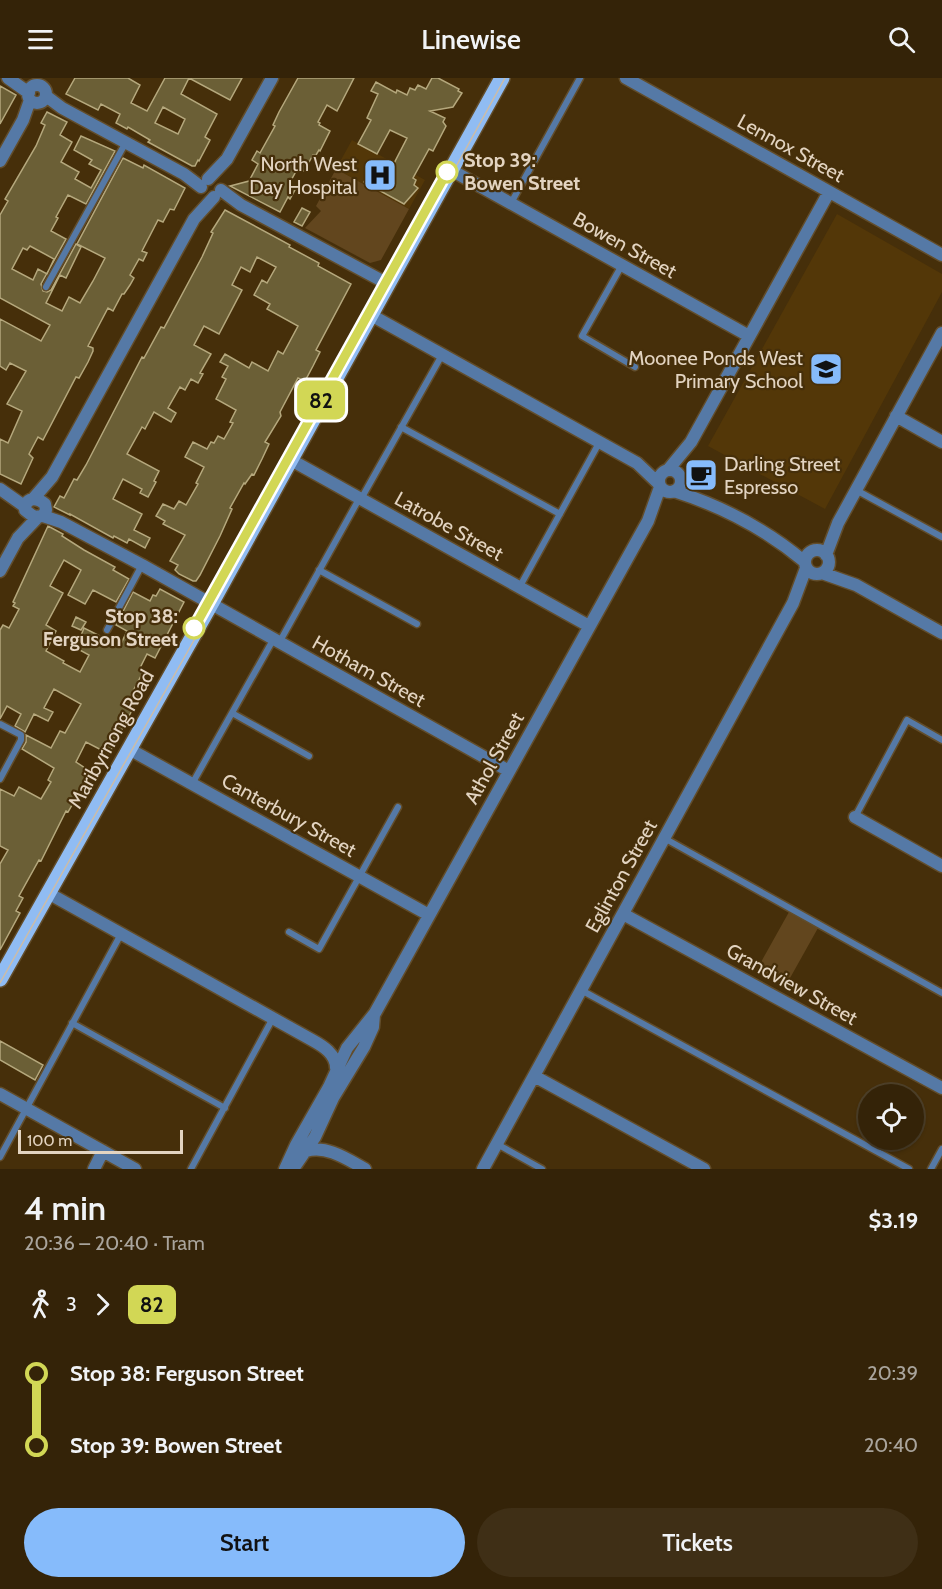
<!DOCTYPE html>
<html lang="en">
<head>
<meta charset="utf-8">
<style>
  body { margin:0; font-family:Cabin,sans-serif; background:#3f2f16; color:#f1f3f6; height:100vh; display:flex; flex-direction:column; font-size:22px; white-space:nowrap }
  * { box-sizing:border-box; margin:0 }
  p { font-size:20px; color:#a9a49c }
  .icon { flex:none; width:33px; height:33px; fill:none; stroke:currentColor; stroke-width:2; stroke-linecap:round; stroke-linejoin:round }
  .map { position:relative; height:1091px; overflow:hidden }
  .panel { display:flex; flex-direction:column; background:#342308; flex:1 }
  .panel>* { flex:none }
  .badge { padding:0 12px; border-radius:9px; font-size:21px; line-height:39px }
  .tools { position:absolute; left:858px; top:1006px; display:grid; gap:12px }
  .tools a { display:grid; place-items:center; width:66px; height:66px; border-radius:50%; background:#342308; box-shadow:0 2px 4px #0004,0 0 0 2px #4e4029; font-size:30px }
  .scale { position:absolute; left:18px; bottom:15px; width:165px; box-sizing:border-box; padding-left:6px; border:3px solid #e3d4c1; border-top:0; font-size:16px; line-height:21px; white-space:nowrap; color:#e3d4c1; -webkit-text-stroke:4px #462f0a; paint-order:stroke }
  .map>.badge { position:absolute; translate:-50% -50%; box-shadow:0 0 0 3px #fff }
  .legs { display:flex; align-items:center; gap:9px; height:66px; padding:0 24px; font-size:20px }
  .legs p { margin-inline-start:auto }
  .summary { display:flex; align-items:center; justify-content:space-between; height:102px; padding:0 24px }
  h1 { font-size:33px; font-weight:600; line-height:45px }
  .cta { display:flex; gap:12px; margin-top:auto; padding:12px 24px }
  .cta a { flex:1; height:69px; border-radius:36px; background:#86bbfb; color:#111; font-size:24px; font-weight:600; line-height:69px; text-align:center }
  .cta a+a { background:#3f2f16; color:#f1f3f6 }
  ul { padding:0 24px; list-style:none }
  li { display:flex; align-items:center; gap:21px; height:72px; font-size:22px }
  li i { display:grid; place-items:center; width:9px; height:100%; margin:0 8px; background:currentColor }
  li i::after { content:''; width:15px; height:15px; margin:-8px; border:4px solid; border-radius:50%; background:#342308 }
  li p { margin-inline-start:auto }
  li:first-child i { background:linear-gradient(#0000 50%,currentColor 0) }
  li:last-child i { background:linear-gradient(currentColor 50%,#0000 0) }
  header { display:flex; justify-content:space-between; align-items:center; height:78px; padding:0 24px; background:#342308; font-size:27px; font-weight:600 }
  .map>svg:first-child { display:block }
</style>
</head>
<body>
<header><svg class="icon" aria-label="menu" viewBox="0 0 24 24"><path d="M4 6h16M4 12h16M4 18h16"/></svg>Linewise<svg class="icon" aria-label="search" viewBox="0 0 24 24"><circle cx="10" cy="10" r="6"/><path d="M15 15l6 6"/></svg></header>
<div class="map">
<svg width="942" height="1091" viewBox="0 0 942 1091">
  <rect width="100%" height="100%" fill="#462f0a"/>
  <path fill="#533708" d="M352 62 425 102 409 131 336 91Z
    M837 136 942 196V214L825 431 708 368Z"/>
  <path fill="#62461e" d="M336 91 409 131 381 182 370 185 305 150 321 133 316 128Z
    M789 834 818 850 785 909 756 893Z"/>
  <path fill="#6b5f36" stroke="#b5a87d" stroke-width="1.5" fill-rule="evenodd" d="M75 0H128L140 7 131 25 147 33 165 0H189L181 16 217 36 205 59 210 62 199 83 198 82 195 88H192L148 64 150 62 128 49 127 51 116 45 120 36 101 26 98 32 66 16ZM163 29 185 41 178 56 155 45Z
    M189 0H242L230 22Z
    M298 0H354L337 33 327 27 318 44 320 45 319 47 330 53 320 73 319 72 316 77H313L304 93 298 90 289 106 296 110 290 121 288 119 280 134 230 108 249 103 258 86 252 82 257 73 260 75 275 48 273 47 279 34Z
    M432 0H438L459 11 458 13 462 15 453 29 430 33 445 40 443 44 446 48 433 73 429 71 413 100 416 102 414 107 418 110 404 126 364 104 373 87 388 95 390 93 407 60 390 52 377 76 358 66 371 42 367 40 378 16 371 13 376 4 396 15 397 12 407 17 410 10 415 12 418 7 426 11Z
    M0 8 16 17 0 46Z
    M47 34 67 44 60 57 72 64 61 84 79 94 75 101 91 110 101 92 89 86 92 82 74 72 81 58 115 73 86 126 68 117 56 139 58 140 51 153 66 161 41 206 43 213 47 214 51 212 76 166 81 169 66 200 60 197 46 225 62 233 69 219 80 225 93 203 105 180 77 166 123 80 143 90 144 87 185 110 174 132 170 131 163 144 158 142 142 173 147 175 143 183 139 181 130 197 134 200 130 207 124 216H122L113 233 108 230 88 268 93 270V273L88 284 79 300 76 299 43 362 38 359 29 376 33 380 21 406 0 396V361L8 365 22 333 7 326 26 293 10 285 6 292 0 288V241L41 263 50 247 0 220V137L8 123 5 121 36 68 45 47 41 45ZM30 168 54 181 47 196 38 191 33 202 12 191 23 170 27 172Z
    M302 130 310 134 302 148 294 144Z
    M225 132 290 167 289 169 319 185 318 188 351 206 316 272 320 274 313 288 305 303 298 300 280 334 281 338 265 364 269 366 262 381 254 397 252 396 245 406 244 405 230 430 232 431 220 458 200 497 196 503H193L179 496 175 492 178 487 170 483 185 457 163 446 165 443 156 438 163 426 174 431 179 423 186 427 198 406 196 405 204 389 185 379 193 364 207 371 211 364 214 365 218 358 224 361 233 345 230 344 236 332 216 321 226 301 222 299 228 288 220 284 225 276 249 290 252 284 268 293 278 273 283 276 298 248 267 231 270 226 254 217 262 202 267 205 276 189 257 179 250 194 241 189 232 207 242 212 219 256 204 248 194 267 211 276 200 295 203 296 198 305 191 301 185 312 180 309 168 330 176 335 171 344 154 334 145 351 142 349 127 376 159 393 154 403 156 404 148 419 140 415 142 411 123 401 113 421 142 436 134 452 150 460 145 470 129 461 127 465 114 458 113 460 70 436V437L54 429 60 418 64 420 74 401 77 402 86 387 142 279 144 280 161 249 164 250 202 179 213 155 211 154Z
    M48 448 63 456 62 458 84 472 115 489 113 492 129 501 116 524 93 512 85 526 68 517 81 492 64 482 50 508 63 515 46 547 56 553 46 573 64 583 63 585 80 594 89 577 76 570 84 550 120 568 127 553 116 547 133 514 150 523 153 517 156 518 160 511 184 524 155 580 147 576 139 592 143 594 131 617 139 619 109 676 86 664 76 684 91 694 68 734 66 733 41 783 39 782 19 818 23 820 16 833 20 835 0 872V786L8 772 0 768V711L14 718 19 709 41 721 51 704 48 702 54 690 22 671 26 664V657L51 670 60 653 65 655 81 626 54 611 44 630 53 634 48 643 34 636 25 654 15 648 21 636 7 628 0 641V552L3 547 9 550 19 531 13 528 15 525 13 524Z
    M76 539 86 544 81 552 72 548Z
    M0 963 43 987 35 1002 0 982Z"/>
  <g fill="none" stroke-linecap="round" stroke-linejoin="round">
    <g stroke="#624d2b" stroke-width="9">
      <path id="service" d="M511 125 580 0
        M622 187 582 258 635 289
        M46 209 126 64
        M401 349 560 436
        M856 412 942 459
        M361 421 442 277
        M319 492 417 546
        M519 510 599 365
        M107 552 142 487
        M279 565 359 421
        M232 635 309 678
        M0 646 21 657V662L0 701
        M192 706 273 562
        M855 739 907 642 942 662
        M664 760 942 915
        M289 854 319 871 398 729
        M581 912 909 1091
        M72 945 225 1030
        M497 1066 542 1091
        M0 1079 121 856
        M191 1091 273 940
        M931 1091 942 1071"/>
    </g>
    <g stroke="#624d2b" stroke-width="15">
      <path id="minor" d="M8 0 29 15
        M626 0 942 177
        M28 16a9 9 0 1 1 18 0a9 9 0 1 1-18 0Z
        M46 18 62 30 184 96 201 109
        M0 83 23 42 30 22
        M451 92 749 258
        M208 101 227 81 272 0
        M221 112 241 127 388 206
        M371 237 637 385 659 406
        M896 338 942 364
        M291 382 589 548
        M659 403a11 11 0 1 1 22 0a11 11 0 1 1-22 0Z
        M668 392 691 364 829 114
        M0 411 24 428
        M674 413C721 428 767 452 805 484
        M33 421 52 399 194 141 214 119
        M43 438 46 432 45 426C36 419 25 419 25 432L34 439 43 438 61 444 142 487 509 693
        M805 484a12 12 0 1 1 24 0a12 12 0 1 1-24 0Z
        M826 477 838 445 942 255
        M0 493 18 460 37 440
        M822 495 856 507 942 555
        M129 671 429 837
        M855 739 942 788
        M48 815 312 962C323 968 336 976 336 990
        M623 836 942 1010
        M534 998 704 1091
        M0 1016 135 1091
        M306 1073C327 1067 347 1081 365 1091
        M94 1091 103 1073
        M285 1091 296 1067 329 1009 347 970 375 935 648 443 660 409
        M293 1091 315 1059 333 1020 364 969 373 949 374 937
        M483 1091 793 525 806 490"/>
    </g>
    <g stroke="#624d2b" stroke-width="18">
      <path id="primary" d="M0 901 211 526 502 0"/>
    </g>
    <use href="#service" stroke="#5579a6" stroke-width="6"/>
    <use href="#minor" stroke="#5579a6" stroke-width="12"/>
    <use href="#primary" stroke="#90bcf3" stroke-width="15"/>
    <path stroke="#ccbca6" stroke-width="1.5" d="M0 905 214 527 505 0"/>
  </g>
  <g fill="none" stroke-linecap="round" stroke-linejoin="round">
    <g stroke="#fff" stroke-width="14">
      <path id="line-1" d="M194 550 447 94"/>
    </g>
    <use href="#line-1" stroke="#d2d755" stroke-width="9"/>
  </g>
  <defs>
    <g id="hospital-square" transform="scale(1.725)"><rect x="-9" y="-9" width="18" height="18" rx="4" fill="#86bbfb" stroke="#462f0a"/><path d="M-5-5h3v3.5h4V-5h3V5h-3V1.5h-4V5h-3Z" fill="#111"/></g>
    <g id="school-square" transform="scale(1.725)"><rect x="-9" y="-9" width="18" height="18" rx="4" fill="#86bbfb" stroke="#462f0a"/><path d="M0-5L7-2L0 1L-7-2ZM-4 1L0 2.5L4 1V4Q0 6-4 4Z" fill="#111"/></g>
    <g id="cafe-square" transform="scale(1.725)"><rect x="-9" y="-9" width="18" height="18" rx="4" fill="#86bbfb" stroke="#462f0a"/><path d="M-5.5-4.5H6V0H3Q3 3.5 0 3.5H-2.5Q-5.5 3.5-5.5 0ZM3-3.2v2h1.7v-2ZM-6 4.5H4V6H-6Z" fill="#111"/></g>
  </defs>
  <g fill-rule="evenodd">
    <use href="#hospital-square" x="380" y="97"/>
    <use href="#school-square" x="826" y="291"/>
    <use href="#cafe-square" x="701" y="397"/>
  </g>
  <g fill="#fff" stroke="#d2d755" stroke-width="3">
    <circle cx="447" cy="94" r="10"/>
    <circle cx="194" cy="550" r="10"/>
  </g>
  <g text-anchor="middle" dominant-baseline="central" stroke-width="4.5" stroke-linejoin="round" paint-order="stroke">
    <g font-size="20" fill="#e3d4c1" stroke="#462f0a">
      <text transform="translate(791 70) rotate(29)">Lennox Street</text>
      <text transform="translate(625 167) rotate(29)">Bowen Street</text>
      <text transform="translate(449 448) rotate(29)">Latrobe Street</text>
      <text transform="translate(369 593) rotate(29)">Hotham Street</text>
      <text transform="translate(111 661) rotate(-61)">Maribyrnong Road</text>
      <text transform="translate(494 680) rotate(-61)">Athol Street</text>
      <text transform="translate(289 737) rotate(29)">Canterbury Street</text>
      <text transform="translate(621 798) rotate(-61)">Eglinton Street</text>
      <text transform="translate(792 906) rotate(29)">Grandview Street</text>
    </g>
    <g font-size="20" font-weight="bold" fill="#e3d4c1" stroke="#462f0a" text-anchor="start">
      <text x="464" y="82">Stop 39:<tspan x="464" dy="23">Bowen Street</tspan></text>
      <text x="178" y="538" text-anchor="end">Stop 38:<tspan x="178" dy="23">Ferguson Street</tspan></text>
    </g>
    <g font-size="20" fill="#e3d4c1" stroke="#462f0a" text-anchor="end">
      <text x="357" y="86">North West<tspan x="357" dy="23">Day Hospital</tspan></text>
      <text x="803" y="280">Moonee Ponds West<tspan x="803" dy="23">Primary School</tspan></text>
      <text x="724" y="386" text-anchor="start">Darling Street<tspan x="724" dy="23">Espresso</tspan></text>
    </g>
  </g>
</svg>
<div class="tools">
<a><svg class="icon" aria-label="locate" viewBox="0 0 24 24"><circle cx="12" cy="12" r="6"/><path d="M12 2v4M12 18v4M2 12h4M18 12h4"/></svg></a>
</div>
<div class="scale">100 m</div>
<b class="badge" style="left:321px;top:322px;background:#d2d755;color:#111">82</b>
</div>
<section class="panel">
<div class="summary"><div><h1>4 min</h1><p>20:36 – 20:40 · Tram</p></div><b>$3.19</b></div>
<div class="legs"><svg class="icon" aria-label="walk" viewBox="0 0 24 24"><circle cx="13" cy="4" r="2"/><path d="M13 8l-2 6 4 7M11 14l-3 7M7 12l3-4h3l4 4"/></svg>3<svg class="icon" aria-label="forward" viewBox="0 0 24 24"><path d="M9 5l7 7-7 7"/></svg><b class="badge" style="background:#d2d755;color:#111">82</b></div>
<ul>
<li><i style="color:#d2d755"></i><b>Stop 38: Ferguson Street</b><p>20:39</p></li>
<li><i style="color:#d2d755"></i><b>Stop 39: Bowen Street</b><p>20:40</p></li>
</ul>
<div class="cta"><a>Start</a><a>Tickets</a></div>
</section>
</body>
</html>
